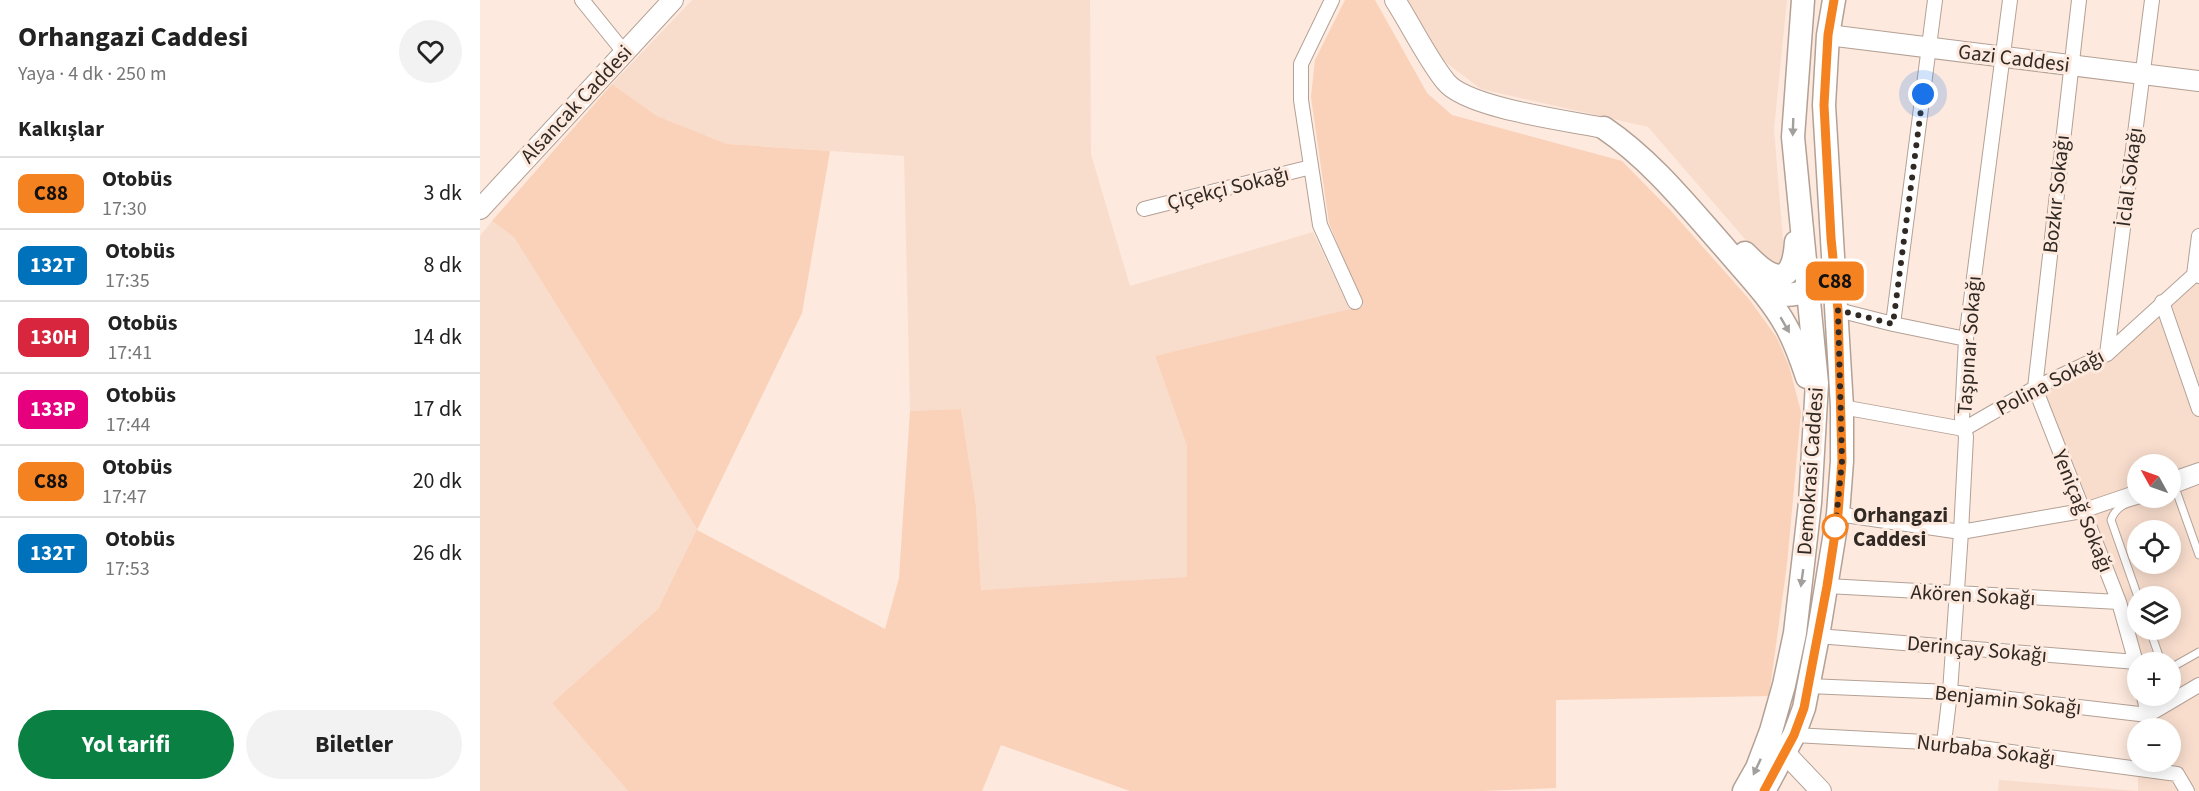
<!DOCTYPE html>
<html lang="tr">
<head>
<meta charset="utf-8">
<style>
  body { margin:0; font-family:"Source Sans 3",sans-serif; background:#f2f2f2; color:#222; height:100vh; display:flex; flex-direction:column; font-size:22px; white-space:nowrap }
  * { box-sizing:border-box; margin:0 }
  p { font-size:20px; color:#767676 }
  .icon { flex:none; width:33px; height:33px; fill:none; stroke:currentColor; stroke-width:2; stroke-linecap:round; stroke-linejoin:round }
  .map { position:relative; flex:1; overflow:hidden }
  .side { display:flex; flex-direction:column; background:#fff; width:480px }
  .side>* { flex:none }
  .badge { padding:0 12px; border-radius:9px; font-size:21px; line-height:39px }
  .needle { width:39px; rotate:310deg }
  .buttons { position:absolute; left:1647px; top:454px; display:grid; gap:12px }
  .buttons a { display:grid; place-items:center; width:54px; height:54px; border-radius:50%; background:#fff; box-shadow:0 3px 15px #0003; font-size:30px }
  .you { position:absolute; width:30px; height:30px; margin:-15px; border:4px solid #fff; border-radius:50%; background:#1a73e8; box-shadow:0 0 0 9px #1a73e833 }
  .map>.badge { position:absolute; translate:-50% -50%; box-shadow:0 0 0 3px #fff }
  h2 { padding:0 18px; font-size:22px; line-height:54px }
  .round { display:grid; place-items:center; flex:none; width:63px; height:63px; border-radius:32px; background:#f2f2f2 }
  .summary { display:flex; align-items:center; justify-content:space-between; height:102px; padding:0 18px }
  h1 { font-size:28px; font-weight:700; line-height:45px }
  .action { display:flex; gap:12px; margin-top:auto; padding:12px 18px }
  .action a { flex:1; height:69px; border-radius:36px; background:#0b8043; color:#fff; font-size:24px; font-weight:700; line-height:69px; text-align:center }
  .action a+a { background:#f2f2f2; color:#222 }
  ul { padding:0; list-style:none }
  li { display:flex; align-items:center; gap:18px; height:72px; padding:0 18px; border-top:2px solid #e0e0e0 }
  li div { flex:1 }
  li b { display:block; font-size:22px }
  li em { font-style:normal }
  li .badge { min-width:66px; font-weight:700; text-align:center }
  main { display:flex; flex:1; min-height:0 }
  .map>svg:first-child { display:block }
</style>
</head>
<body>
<main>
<section class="side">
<div class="summary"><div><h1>Orhangazi Caddesi</h1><p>Yaya · 4 dk · 250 m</p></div><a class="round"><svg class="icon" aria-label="heart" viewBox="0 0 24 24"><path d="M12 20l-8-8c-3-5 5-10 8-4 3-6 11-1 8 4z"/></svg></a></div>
<h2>Kalkışlar</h2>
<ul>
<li><span class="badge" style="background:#f58220;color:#111">C88</span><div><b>Otobüs</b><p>17:30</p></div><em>3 dk</em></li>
<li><span class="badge" style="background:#0072bc;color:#fff">132T</span><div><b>Otobüs</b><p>17:35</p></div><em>8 dk</em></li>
<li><span class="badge" style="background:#d7263d;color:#fff">130H</span><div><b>Otobüs</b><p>17:41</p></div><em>14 dk</em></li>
<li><span class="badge" style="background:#e6007e;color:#fff">133P</span><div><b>Otobüs</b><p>17:44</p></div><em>17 dk</em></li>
<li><span class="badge" style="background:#f58220;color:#111">C88</span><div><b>Otobüs</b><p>17:47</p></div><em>20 dk</em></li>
<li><span class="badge" style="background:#0072bc;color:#fff">132T</span><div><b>Otobüs</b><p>17:53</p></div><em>26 dk</em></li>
</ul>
<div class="action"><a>Yol tarifi</a><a>Biletler</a></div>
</section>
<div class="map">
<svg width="1719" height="791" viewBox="0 0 1719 791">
  <rect width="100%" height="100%" fill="#fde9dd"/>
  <path fill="#f8ddcd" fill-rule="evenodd" d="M212 0H610L611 154 650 286 833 232 870 310 675 356 707 446V578L501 590 496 506 481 409 430 411 424 156 247 144 177 116 132 84Z
    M919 0H1307L1294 129 1305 265 1290 268 1168 127 1001 89 960 58Z
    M12 221 34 236 217 529 178 609 72 703 148 791H0V236Z
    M1719 276V791H1518L1519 780 1658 791V762H1690V729H1658L1657 760V706L1636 617 1549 386 1625 349ZM1658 465H1690V498H1658ZM1658 531H1690V564H1658ZM1658 597H1690V630H1658ZM1658 663H1690V696H1658Z"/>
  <path fill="#fad1b9" d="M865 0H895L947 93 972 115 1142 161 1191 211 1269 299 1297 338 1309 366 1321 412 1307 564 1289 696 1076 700V788L1003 791H650L521 745 502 791H148L72 703 178 609 217 529 34 237 12 221 132 84 177 116 247 144 350 151 322 313 217 530 405 629 419 578 430 411 481 409 496 506 501 590 707 577V446L675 356 883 306 849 223 831 97 835 60Z"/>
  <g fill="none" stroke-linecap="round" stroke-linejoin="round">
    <g stroke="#b4a196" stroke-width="9">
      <path id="lane" d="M1692 479 1719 555
        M1693 490 1719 480
        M1658 597 1631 520C1637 503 1650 503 1666 498
        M1670 630 1680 659 1683 663
        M1690 666 1696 665 1719 652"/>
    </g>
    <g stroke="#b4a196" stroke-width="16">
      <path id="street" d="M102 0 144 52
        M852 0 821 64V100L840 225 875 302
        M1599 0 1555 388 1639 602 1658 670
        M664 209 831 167
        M1714 275 1719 236
        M1682 302 1719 409
        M1358 310 1413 324 1486 339
        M1413 324 1455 0
        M1627 354 1672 0
        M1362 407 1484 429 1555 388 1627 354 1714 275 1719 276
        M1690 480 1719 470
        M1358 514 1481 532 1602 511 1658 492
        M1347 586 1639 602
        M1338 636 1656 662
        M1328 686 1470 692 1668 715 1719 685
        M1664 696 1668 715
        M1314 735 1464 743 1697 774 1707 791
        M1464 743 1470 692 1481 532 1486 437 1482 418 1486 339 1530 0"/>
    </g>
    <g stroke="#b4a196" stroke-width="22">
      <path id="secondary" d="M915 0C931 25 948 60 966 82 987 108 1089 121 1124 128
        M1348 35 1719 81
        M0 209 193 0
        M1305 753 1341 791"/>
    </g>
    <g stroke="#b4a196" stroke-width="25">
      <path id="primary" d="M1124 128C1171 160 1206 204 1244 247 1265 272 1290 297 1306 326 1315 342 1321 359 1327 377
        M1265 253C1291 280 1313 290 1316 242
        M1277 283C1299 298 1317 300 1339 281
        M1264 791 1277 768 1291 731 1304 685 1315 633 1330 503 1337 383 1313 137 1323 0
        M1284 791 1314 735 1324 708 1338 636 1358 514 1362 461V407L1344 105 1348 35 1354 0"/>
    </g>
    <use href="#lane" stroke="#fff" stroke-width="7"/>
    <use href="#street" stroke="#fff" stroke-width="14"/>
    <use href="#secondary" stroke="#fff" stroke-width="20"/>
    <use href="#primary" stroke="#fff" stroke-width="22"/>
  </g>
  <defs><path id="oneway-solid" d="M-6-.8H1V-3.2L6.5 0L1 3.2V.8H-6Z" transform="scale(1.5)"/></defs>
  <g fill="#a29f9c">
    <use href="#oneway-solid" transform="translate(1313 127) rotate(92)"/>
    <use href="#oneway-solid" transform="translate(1305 325) rotate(60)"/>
    <use href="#oneway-solid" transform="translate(1322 578) rotate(98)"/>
    <use href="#oneway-solid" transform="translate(1277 767) rotate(115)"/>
  </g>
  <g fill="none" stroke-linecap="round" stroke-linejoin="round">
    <g stroke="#fff" stroke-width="14">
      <path id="line" d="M1284 791 1314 735 1324 708 1347 586 1358 514 1362 461 1358 310 1351 238 1344 105 1348 35 1354 0"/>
    </g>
    <use href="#line" stroke="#f58220" stroke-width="9"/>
    <path stroke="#302924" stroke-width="6" stroke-dasharray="0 10.8" d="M1355 527V532L1362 461 1358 310 1413 324 1443 94"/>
  </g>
  <circle fill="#fff" stroke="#f58220" stroke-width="3" cx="1355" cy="527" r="12"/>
  <g text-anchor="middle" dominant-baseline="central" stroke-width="6" stroke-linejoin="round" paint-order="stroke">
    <g font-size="21" fill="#302924" stroke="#fde9dd">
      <text transform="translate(1534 58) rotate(7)">Gazi Caddesi</text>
      <text transform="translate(96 104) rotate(-47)">Alsancak Caddesi</text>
      <text transform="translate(1649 177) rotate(-83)">İclal Sokağı</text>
      <text transform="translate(748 188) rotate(-14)">Çiçekçi Sokağı</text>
      <text transform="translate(1576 194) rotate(-84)">Bozkır Sokağı</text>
      <text transform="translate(1489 345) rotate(-86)">Taşpınar Sokağı</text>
      <text transform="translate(1570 382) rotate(-28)">Polina Sokağı</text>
      <text transform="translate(1330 471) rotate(-86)">Demokrasi Caddesi</text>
      <text transform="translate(1603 511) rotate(68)">Yeniçağ Sokağı</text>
      <text transform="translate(1493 595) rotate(3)">Akören Sokağı</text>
      <text transform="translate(1497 649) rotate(5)">Derinçay Sokağı</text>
      <text transform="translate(1528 700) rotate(6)">Benjamin Sokağı</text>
      <text transform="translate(1506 750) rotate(7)">Nurbaba Sokağı</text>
    </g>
    <g font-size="21" font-weight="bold" fill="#302924" stroke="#fde9dd" text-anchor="start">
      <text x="1373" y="515">Orhangazi<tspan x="1373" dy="24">Caddesi</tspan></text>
    </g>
  </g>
</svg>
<div class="buttons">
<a><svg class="needle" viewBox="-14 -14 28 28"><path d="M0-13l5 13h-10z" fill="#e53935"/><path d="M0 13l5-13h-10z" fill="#767676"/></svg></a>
<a><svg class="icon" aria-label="locate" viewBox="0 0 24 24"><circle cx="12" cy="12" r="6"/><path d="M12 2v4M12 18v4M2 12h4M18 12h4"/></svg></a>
<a><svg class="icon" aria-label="layers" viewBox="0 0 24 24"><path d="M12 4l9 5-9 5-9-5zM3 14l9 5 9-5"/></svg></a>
<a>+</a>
<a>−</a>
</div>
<div class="you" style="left:1443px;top:94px"></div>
<b class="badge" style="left:1355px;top:281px;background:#f58220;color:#111">C88</b>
</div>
</main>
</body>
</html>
